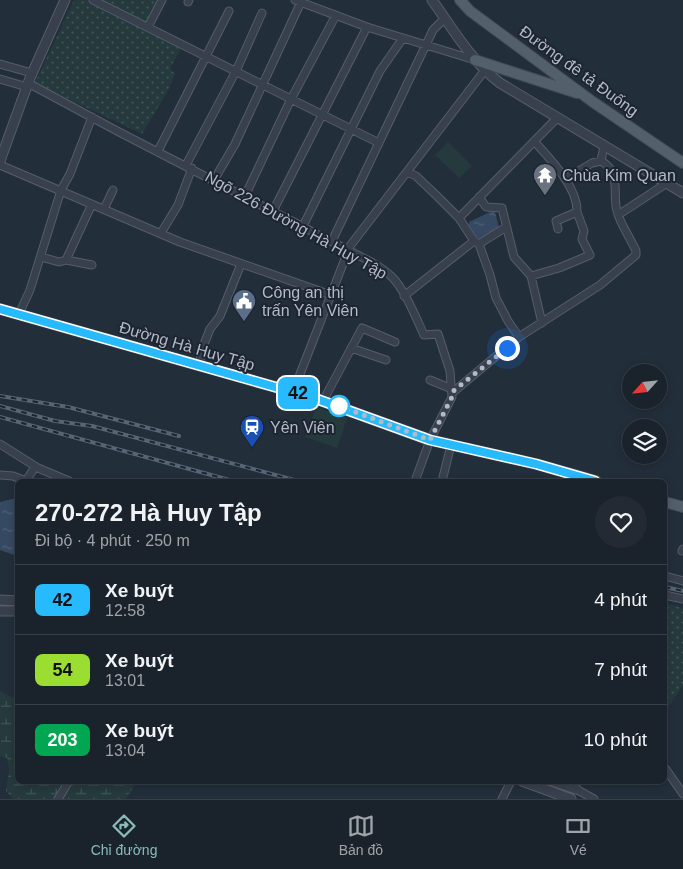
<!DOCTYPE html>
<html lang="vi">
<head>
<meta charset="utf-8">
<style>
  body { margin:0; font-family:Helvetica,sans-serif; background:#232a34; color:#f1f3f6; height:100vh; display:flex; flex-direction:column; font-size:19px; white-space:nowrap }
  * { box-sizing:border-box; margin:0 }
  p { font-size:16px; color:#9fa4a9 }
  .icon { flex:none; width:28px; height:28px; fill:none; stroke:currentColor; stroke-width:2; stroke-linecap:round; stroke-linejoin:round }
  .map { position:relative; flex:1; overflow:hidden }
  .drawer { position:absolute; left:15px; top:479px; width:652px; height:305px; display:flex; flex-direction:column; background:#1a222c; border-radius:8px; box-shadow:0 2px 8px #0003,0 0 0 1px #383f48 }
  .drawer>* { flex:none }
  .badge { padding:0 10px; border-radius:8px; font-size:18px; line-height:32px }
  .needle { width:32px; rotate:243deg }
  .controls { position:absolute; left:622px; top:364px; display:grid; gap:10px }
  .controls a { display:grid; place-items:center; width:45px; height:45px; border-radius:50%; background:#1a222c; box-shadow:0 2px 8px #0003,0 0 0 1px #383f48; font-size:25px }
  .you { position:absolute; width:25px; height:25px; margin:-12px; border:4px solid #fff; border-radius:50%; background:#1a73e8; box-shadow:0 0 0 8px #1a73e833 }
  .map>.badge { position:absolute; translate:-50% -50%; box-shadow:0 0 0 2px #fff }
  .round { display:grid; place-items:center; flex:none; width:52px; height:52px; border-radius:26px; background:#232a34 }
  .summary { display:flex; align-items:center; justify-content:space-between; height:85px; padding:0 20px }
  h1 { font-size:24px; font-weight:800; line-height:38px }
  ul { padding:0; list-style:none }
  li { display:flex; align-items:center; gap:15px; height:70px; padding:0 20px; border-top:1px solid #383f48 }
  li div { flex:1 }
  li b { display:block; font-size:19px }
  li em { font-style:normal }
  li .badge { min-width:55px; font-weight:700; text-align:center }
  .tab-bar { display:flex; justify-content:space-around; align-items:center; height:70px; border-top:1px solid #383f48; background:#1a222c; font-size:14px; color:#9fa4a9 }
  .tab-bar a { display:grid; justify-items:center; gap:2px }
  .tab-bar .on { color:#8bbbb9 }
  .map>svg:first-child { display:block }
</style>
</head>
<body>
<div class="map">
<svg width="683" height="799" viewBox="0 0 683 799">
  <defs>
    <pattern id="wetland-marsh" width="20" height="14" patternUnits="userSpaceOnUse" patternTransform="scale(1.25)"><rect width="20" height="14" fill="#253a3c"/><path d="M1 5h8M5 5V1M11 12h8M15 12V8" fill="none" stroke="#425457"/></pattern>
    <pattern id="garden-dots" width="8" height="8" patternUnits="userSpaceOnUse" patternTransform="scale(1.25)"><rect width="8" height="8" fill="#253a3c"/><path d="M2 2h.1M6 6h.1" fill="none" stroke="#425457" stroke-width="1.8" stroke-linecap="round"/></pattern>
    <pattern id="water-ripples" width="26" height="14" patternUnits="userSpaceOnUse" patternTransform="scale(1.25)"><rect width="26" height="14" fill="#364962"/><path d="M2 4q2-2 4 0t4 0M15 11q2-2 4 0t4 0" fill="none" stroke="#516177"/></pattern>
  </defs>
  <rect width="100%" height="100%" fill="#232e3b"/>
  <path fill="url(#wetland-marsh)" d="M0 691 17 700 18 781H137L126 799H13L6 791 9 770 7 758 0 756Z"/>
  <path fill="#253a3c" d="M448 142 472 166 459 178 435 155Z
    M316 407 347 418 337 448 305 437Z"/>
  <path fill="url(#garden-dots)" d="M74 0H157L144 29 181 49 170 68 175 74 168 91 142 134 35 83Z
    M665 603 683 608V685L665 712Z"/>
  <path fill="url(#water-ripples)" d="M490 212H495L499 228 479 239 469 228V222Z
    M17 498H18L17 556 0 550V502Z"/>
  <g fill="none" stroke-linecap="round" stroke-linejoin="round">
    <g stroke="#555d69" stroke-width="9">
      <path id="minor" d="M93 0 379 143
        M295 0 367 27 475 60
        M188 2 189 0
        M148 27 162 0
        M0 64 32 73
        M0 79 27 87
        M28 83 119 132 348 250C363 258 380 265 392 277 405 290 416 318 424 335L438 334 450 371 452 397 430 440 415 481
        M534 141C550 159 578 187 577 212L556 221 558 229
        M158 151 229 11
        M601 161 604 146
        M0 165 180 242 331 295
        M186 165 236 71 262 13
        M407 172 416 176 437 196 459 218 474 241 479 244 490 275 496 298 508 321 519 337
        M214 180 235 144 301 2
        M245 196 291 99 336 15
        M479 197 486 207 502 208 514 257 531 276 542 323
        M104 209 113 190
        M273 211 367 27
        M618 215 667 183
        M459 218 557 118
        M303 226 380 71 403 38
        M161 233 178 205 192 168
        M332 241 433 30 445 18
        M479 244 506 227
        M41 257 59 262 66 260 92 204
        M66 260 92 265
        M531 276 559 268 590 255 582 239 584 231 577 212
        M404 296 474 241
        M19 314 30 290 61 190 70 174 92 117
        M351 348 386 360
        M199 365 203 347 210 329 220 316 241 264
        M430 380 452 389
        M293 392 350 246 485 70
        M452 393 519 337 600 285 636 255V251C631 239 620 224 617 211 612 195 622 172 601 161L592 163 565 179
        M323 401 362 328 395 342
        M0 444 38 468 69 481
        M0 475 13 476 26 481 35 467
        M442 481 451 445
        M682 551 683 549
        M665 576 683 581
        M665 595 683 599
        M665 768 683 794
        M576 789 594 799
        M58 799 69 781
        M502 799 511 781"/>
    </g>
    <g stroke="#555d69" stroke-width="11">
      <path id="tertiary" d="M432 0C453 29 471 61 500 83L683 193
        M0 161 30 78 65 0
        M0 600 18 601
        M0 611H18
        M522 781 571 799
        M553 781 576 789"/>
    </g>
    <g stroke="#404954" stroke-width="12">
      <path id="primary" d="M460 0 470 11 593 102 683 163
        M475 60 577 93
        M0 309 314 398 430 440 536 464 596 481
        M665 502 683 507"/>
    </g>
    <use href="#minor" stroke="#37404c" stroke-width="7"/>
    <use href="#tertiary" stroke="#37404c" stroke-width="9"/>
    <use href="#primary" stroke="#545f6c" stroke-width="10"/>
    <g stroke="#586473" stroke-width="4">
      <path id="rail" d="M0 396 68 407 179 436
        M0 406 55 421 92 426 298 481
        M0 417 233 481
        M665 587 683 591"/>
    </g>
    <use href="#rail" stroke="#1c2530" stroke-width="2" stroke-dasharray="5.5" stroke-linecap="butt"/>
  </g>
  <g fill="none" stroke-linecap="round" stroke-linejoin="round">
    <g stroke="#fff" stroke-width="11">
      <path id="line" d="M0 309 314 398 430 440 536 464 595 481"/>
    </g>
    <use href="#line" stroke="#27baff" stroke-width="8"/>
    <path stroke="#b2bac7" stroke-width="5" stroke-dasharray="0 9" d="M339 406 430 440 452 397V392L507 348"/>
  </g>
  <defs>
    <g id="temple-pin" transform="scale(1.25)"><path d="M0 17L-7.5 6A9.5 9.5 0 1 1 7.5 6Z" fill="#6b7280" stroke="#1c2530"/><path d="M0-6L5-2H3V0L6.5 2.5H4V6H1.5V3h-3V6H-4V2.5H-6.5L-3 0V-2H-5Z" fill="#fff"/></g>
    <g id="civic-pin" transform="scale(1.25)"><path d="M0 17L-7.5 6A9.5 9.5 0 1 1 7.5 6Z" fill="#5c6f8a" stroke="#1c2530"/><path d="M-.6-6.5H3V-4.5H.6V-3L4-1V1h2V6H-6V1h2V-1L-.6-3ZM-1.2 2.5V6h2.4V2.5Z" fill="#fff"/></g>
    <g id="station-pin" transform="scale(1.25)"><path d="M0 17L-7.5 6A9.5 9.5 0 1 1 7.5 6Z" fill="#1a4fb4" stroke="#1c2530"/><path d="M-3-6H3Q5-6 5-4V2Q5 4 3 4L4.5 6H3L1.5 4h-3L-3 6H-4.5L-3 4Q-5 4-5 2V-4Q-5-6-3-6ZM-3.5-4v3h7v-3ZM-3.5 1v1.5H-2V1ZM2 1v1.5H3.5V1Z" fill="#fff"/></g>
  </defs>
  <g fill-rule="evenodd">
    <use href="#temple-pin" x="545" y="175"/>
    <use href="#civic-pin" x="244" y="301"/>
    <use href="#station-pin" x="252" y="427"/>
  </g>
  <circle fill="#fff" stroke="#27baff" stroke-width="2.5" cx="339" cy="406" r="10"/>
  <g text-anchor="middle" dominant-baseline="central" stroke-width="4" stroke-linejoin="round" paint-order="stroke">
    <g font-size="16" fill="#b2bac7" stroke="#1c2530">
      <text transform="translate(579 71) rotate(36)">Đường đê tả Đuống</text>
      <text transform="translate(296 225) rotate(29)">Ngõ 226 Đường Hà Huy Tập</text>
      <text transform="translate(187 346) rotate(16)">Đường Hà Huy Tập</text>
    </g>
    <g font-size="16" fill="#b2bac7" stroke="#1c2530" text-anchor="start">
      <text x="562" y="175">Chùa Kim Quan</text>
      <text x="262" y="292">Công an thị<tspan x="262" dy="18">trấn Yên Viên</tspan></text>
      <text x="270" y="427">Yên Viên</text>
    </g>
  </g>
</svg>
<div class="controls">
<a><svg class="needle" viewBox="-14 -14 28 28"><path d="M0-13l5 13h-10z" fill="#e53935"/><path d="M0 13l5-13h-10z" fill="#9fa4a9"/></svg></a>
<a><svg class="icon" aria-label="layers" viewBox="0 0 24 24"><path d="M12 4l9 5-9 5-9-5zM3 14l9 5 9-5"/></svg></a>
</div>
<div class="you" style="left:507px;top:348px"></div>
<b class="badge" style="left:298px;top:393px;background:#27baff;color:#111">42</b>
<section class="drawer">
<div class="summary"><div><h1>270-272 Hà Huy Tập</h1><p>Đi bộ · 4 phút · 250 m</p></div><a class="round"><svg class="icon" aria-label="heart" viewBox="0 0 24 24"><path d="M12 20l-8-8c-3-5 5-10 8-4 3-6 11-1 8 4z"/></svg></a></div>
<ul>
<li><span class="badge" style="background:#27baff;color:#111">42</span><div><b>Xe buýt</b><p>12:58</p></div><em>4 phút</em></li>
<li><span class="badge" style="background:#9cdd31;color:#111">54</span><div><b>Xe buýt</b><p>13:01</p></div><em>7 phút</em></li>
<li><span class="badge" style="background:#00a651;color:#fff">203</span><div><b>Xe buýt</b><p>13:04</p></div><em>10 phút</em></li>
</ul>
</section>
</div>
<nav class="tab-bar">
<a class="on"><svg class="icon" aria-label="directions" viewBox="0 0 24 24"><path d="M12 3l9 9-9 9-9-9zM9 14v-3h6M13 9l2 2-2 2"/></svg>Chỉ đường</a>
<a><svg class="icon" aria-label="map" viewBox="0 0 24 24"><path d="M3 6l6-2 6 2 6-2v14l-6 2-6-2-6 2zM9 4v14M15 6v14"/></svg>Bản đồ</a>
<a><svg class="icon" aria-label="tickets" viewBox="0 0 24 24"><path d="M3 7h18v10H3zM15 7v10"/></svg>Vé</a>
</nav>
</body>
</html>
